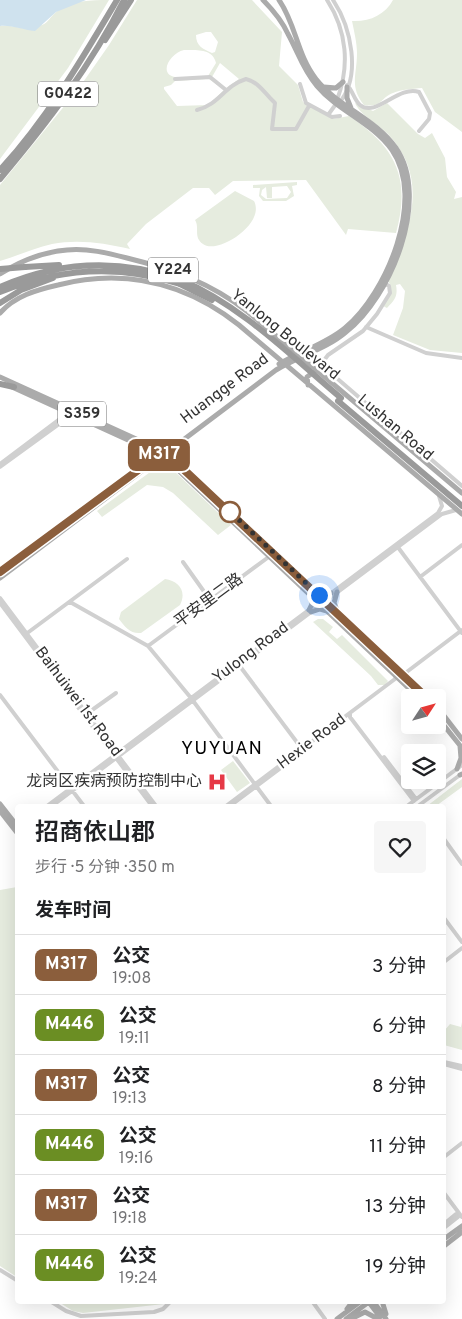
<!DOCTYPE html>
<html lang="zh">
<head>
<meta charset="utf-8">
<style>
  body { margin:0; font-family:Overpass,"Noto Sans SC",sans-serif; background:#f6f6f6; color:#202124; height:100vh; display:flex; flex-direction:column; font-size:19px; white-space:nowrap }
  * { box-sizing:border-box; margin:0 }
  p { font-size:16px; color:#757577 }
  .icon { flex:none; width:28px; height:28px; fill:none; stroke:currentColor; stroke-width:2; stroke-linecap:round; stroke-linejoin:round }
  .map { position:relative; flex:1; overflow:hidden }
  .sheet { position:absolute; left:15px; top:804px; width:431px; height:500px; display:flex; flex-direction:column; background:#fff; border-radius:5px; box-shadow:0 5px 20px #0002 }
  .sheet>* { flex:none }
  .badge { padding:0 10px; border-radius:8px; font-size:18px; line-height:32px }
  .needle { width:32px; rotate:54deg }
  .controls { position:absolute; left:401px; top:689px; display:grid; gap:10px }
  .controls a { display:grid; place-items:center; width:45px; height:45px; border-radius:5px; background:#fff; box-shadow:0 5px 20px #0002; font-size:25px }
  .you { position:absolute; width:25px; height:25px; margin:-12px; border:4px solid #fff; border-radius:50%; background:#1a73e8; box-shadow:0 0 0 8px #1a73e833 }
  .map>.badge { position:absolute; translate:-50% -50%; box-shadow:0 0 0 2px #fff }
  h2 { padding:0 20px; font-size:19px; line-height:45px }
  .round { display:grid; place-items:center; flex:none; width:52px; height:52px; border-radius:5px; background:#f6f6f6 }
  .overview { display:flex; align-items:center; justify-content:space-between; height:85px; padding:0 20px }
  h1 { font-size:24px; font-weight:600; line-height:38px }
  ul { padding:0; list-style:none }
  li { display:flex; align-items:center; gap:15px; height:60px; padding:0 20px; border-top:1px solid #e0e0e0 }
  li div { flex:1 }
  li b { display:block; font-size:19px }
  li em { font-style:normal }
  li .badge { min-width:55px; font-weight:700; text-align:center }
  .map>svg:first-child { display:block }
</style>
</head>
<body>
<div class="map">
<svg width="462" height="1319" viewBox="0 0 462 1319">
  <rect width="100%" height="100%" fill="#fff"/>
  <path fill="#e6ecdf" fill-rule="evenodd" d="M109 0 68 68 0 159V26C19 24 21 33 42 25 48 23 51 16 56 12 73 0 90 0 109 0Z
    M137 0H252L282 32 279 66 298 85 303 102 333 119 349 116C396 147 411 178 396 233L348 229 346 235 306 180 233 181 215 195 209 188H193L146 224 127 244 130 249C104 243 78 239 52 244 34 248 17 256 0 261V185L79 88 109 45ZM206 32H211L218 42 215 52 212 53C203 49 196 46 196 35ZM184 50C195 50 213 48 216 63L208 76C198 76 185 79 175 77 158 74 170 53 184 50ZM220 63 239 79 226 88 212 77ZM209 79 224 90 208 105 177 106 164 89V87L171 85 175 81Z
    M393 0H462V132L435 112 422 88C412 89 402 89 393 93 380 98 382 108 364 105 349 86 357 75 357 53 357 43 354 31 352 21 369 22 385 15 393 0Z
    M355 103 373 111 387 103 418 134 425 138 432 133 445 158 447 177 456 192 454 199 462 197V353L430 350 393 335 403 308 405 291 400 284 396 285C398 296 395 300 387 308L383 306 389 295 391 286 388 281C409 231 431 180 388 134 378 124 360 115 355 103Z
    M297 182V185L292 186 294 196 286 201H263L259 196 260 188H253V185ZM287 186 291 192 287 198 266 199 261 195 262 190 266 187 267 198H272V187Z
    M235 191 254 201C266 224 217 255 203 244 193 237 200 228 195 220Z
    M157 467 172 469 231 525 218 535 173 493 163 487 147 485 102 517 97 511Z
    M165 579C179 581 187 591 180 605L141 633C130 634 125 627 119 619L121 612Z
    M318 619H323L333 627 329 632 337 639 342 635 388 681 385 685H378L371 676 313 622Z
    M233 761 250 783 237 792 221 770Z
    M462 779V787L436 806H427Z
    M17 887V1277L0 1266V890Z
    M462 1022V1050L444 1045V1031L450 1024 461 1027Z
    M57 1301H167L164 1304 83 1313 73 1311Z"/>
  <path fill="#cfe2ee" d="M0 0H86L56 12 35 31C22 30 13 25 0 26Z"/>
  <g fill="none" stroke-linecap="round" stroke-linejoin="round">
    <path stroke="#d0d0d0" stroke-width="4" d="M327 0C347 31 350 66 337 100
      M333 0C351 27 362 76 339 103
      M175 79 210 77 226 90
      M300 84 306 103 332 117 340 116
      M347 85C353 91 354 100 360 105 376 118 398 85 419 92L430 113 429 119 419 131
      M197 110C220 104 224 86 246 79 259 82 265 94 275 103L272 129H296L309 106
      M328 115 336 104
      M384 283 389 286 390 293 377 314 363 331 328 355 325 359V368L462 486
      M366 327 426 353 462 358
      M0 464 61 418 63 409
      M0 467 73 414
      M397 546 462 633
      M183 562 210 600
      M420 577 462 545
      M0 598 156 806
      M70 602 148 646 191 698 271 806
      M0 603 152 806
      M26 634 127 559
      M148 646 270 556
      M239 665 302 749
      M404 674 462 630
      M0 695 84 806
      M350 713V717L414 801
      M85 715 116 693
      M384 757 416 799
      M47 806 438 513 442 506 439 496
      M52 806 442 514 456 510
      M226 806 395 679 396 676
      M230 806 306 749
      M407 806 462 765
      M418 806 460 775
      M444 839 462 864
      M444 918 462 942
      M444 962 462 948
      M444 1062 462 1066
      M444 1064 462 1069
      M444 1157 462 1143
      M444 1193 462 1217
      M444 1224 456 1214
      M444 1228 458 1217 456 1215
      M0 1270 18 1281
      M50 1301 66 1311 81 1316 154 1312 163 1309 171 1301
      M312 1301 325 1319"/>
    <path stroke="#ababab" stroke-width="5" d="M263 0C273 10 282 21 288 34 298 52 303 70 317 86 339 112 372 122 392 150 426 199 387 293 345 328 326 344 301 351 279 364
      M324 87 336 88 343 82
      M347 87V98L351 108
      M0 274C20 261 43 252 67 250 87 248 108 253 127 258 172 269 211 283 248 312L462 493
      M0 313C15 296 36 290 58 285 125 268 184 282 239 325L462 514
      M0 377 167 453 427 698
      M308 385 307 377 315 371
      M12 387 163 456 419 698
      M138 444 143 456 141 466
      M154 465H173
      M0 572 167 449
      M0 578 276 370C299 356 326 349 346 332 391 297 431 199 396 148 375 118 338 107 316 79 297 55 296 24 279 0
      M320 594 331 593
      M309 610 312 604 310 595
      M337 610 334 603 337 592
      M311 612 320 609 327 611
      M438 708 462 739
      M438 718 462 748
      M457 769 461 758 460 746
      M460 775 462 774
      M0 804 18 827
      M0 811 18 834
      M444 1239 462 1226
      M444 1246 462 1232
      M368 1301 380 1317
      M373 1301 386 1319
      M382 1301 386 1314
      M347 1309 353 1301
      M337 1319 361 1301
      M346 1319 370 1301
      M351 1319 365 1312 378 1319"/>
    <path stroke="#9a9a9a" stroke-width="6" d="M105 40 131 0
      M0 170C47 119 82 59 117 0
      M0 179C47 123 91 66 124 0
      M25 267 59 265
      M0 287C59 261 120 258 181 280
      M0 292C59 268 119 264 180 284
      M0 303 21 290 53 278
      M0 384 14 387
      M338 401 462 506"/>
    <path stroke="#9a9a9a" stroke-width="6" d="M0 269 25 267
      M181 280C242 306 291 356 341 398
      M180 284 212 300"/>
  </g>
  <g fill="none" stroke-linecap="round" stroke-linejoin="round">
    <g stroke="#fff" stroke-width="11">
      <path id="line" d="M0 572 164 451 427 698"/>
    </g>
    <use href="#line" stroke="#8b5e3c" stroke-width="8"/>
    <path stroke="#333" stroke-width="5" stroke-dasharray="0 9" d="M230 512 225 507 319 595"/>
  </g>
  <defs>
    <g id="hospital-bare" transform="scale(1.5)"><path d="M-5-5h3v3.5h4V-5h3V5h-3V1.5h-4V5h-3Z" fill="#e63946" stroke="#fff" stroke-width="2.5" paint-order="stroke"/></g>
  </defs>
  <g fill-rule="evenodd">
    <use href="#hospital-bare" x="217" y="782"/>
  </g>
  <circle fill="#fff" stroke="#8b5e3c" stroke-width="2.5" cx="230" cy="512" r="10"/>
  <g text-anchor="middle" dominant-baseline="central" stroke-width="5" stroke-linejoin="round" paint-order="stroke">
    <g fill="#fff" stroke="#707070" stroke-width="1">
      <rect x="38" y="81.5" width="60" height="25" rx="4"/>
      <rect x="148" y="257.5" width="50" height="25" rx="4"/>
      <rect x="58" y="401.5" width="48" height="25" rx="4"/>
    </g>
    <g font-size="15" font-weight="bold" fill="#333">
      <text x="68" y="94">G0422</text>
      <text x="173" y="270">Y224</text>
      <text x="82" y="414">S359</text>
    </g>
    <g font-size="16" fill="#333" stroke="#fff">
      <text transform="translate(285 335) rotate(39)">Yanlong Boulevard</text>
      <text transform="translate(225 389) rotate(-37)">Huangge Road</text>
      <text transform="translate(395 428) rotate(40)">Lushan Road</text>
      <text transform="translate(209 601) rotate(-36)">平安里二路</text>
      <text transform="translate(251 653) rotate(-37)">Yulong Road</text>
      <text transform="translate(78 702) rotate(53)">Baihuiwei 1st Road</text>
      <text transform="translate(312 742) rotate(-37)">Hexie Road</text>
    </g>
    <g font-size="16" fill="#333" stroke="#fff" text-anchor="end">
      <text x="202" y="782">龙岗区疾病预防控制中心</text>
    </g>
    <g font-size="19" letter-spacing="1" fill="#000" stroke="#fff">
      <text x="222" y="749">YUYUAN</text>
    </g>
  </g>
</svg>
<div class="controls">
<a><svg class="needle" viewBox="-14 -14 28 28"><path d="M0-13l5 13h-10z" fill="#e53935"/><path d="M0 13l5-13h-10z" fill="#757577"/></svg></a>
<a><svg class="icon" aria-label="layers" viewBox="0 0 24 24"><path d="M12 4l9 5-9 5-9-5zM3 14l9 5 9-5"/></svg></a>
</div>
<div class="you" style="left:319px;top:595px"></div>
<b class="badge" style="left:159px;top:455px;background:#8b5e3c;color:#fff">M317</b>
<section class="sheet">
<div class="overview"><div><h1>招商依山郡</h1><p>步行 · 5 分钟 · 350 m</p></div><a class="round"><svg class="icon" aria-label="heart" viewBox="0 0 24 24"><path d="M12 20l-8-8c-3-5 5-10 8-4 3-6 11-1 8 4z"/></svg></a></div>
<h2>发车时间</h2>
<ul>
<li><span class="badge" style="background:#8b5e3c;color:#fff">M317</span><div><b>公交</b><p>19:08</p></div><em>3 分钟</em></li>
<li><span class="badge" style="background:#6b8e23;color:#fff">M446</span><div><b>公交</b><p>19:11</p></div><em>6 分钟</em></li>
<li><span class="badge" style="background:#8b5e3c;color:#fff">M317</span><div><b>公交</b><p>19:13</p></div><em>8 分钟</em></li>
<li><span class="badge" style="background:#6b8e23;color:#fff">M446</span><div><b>公交</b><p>19:16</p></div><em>11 分钟</em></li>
<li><span class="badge" style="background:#8b5e3c;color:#fff">M317</span><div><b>公交</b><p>19:18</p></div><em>13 分钟</em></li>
<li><span class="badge" style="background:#6b8e23;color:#fff">M446</span><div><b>公交</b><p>19:24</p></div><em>19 分钟</em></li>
</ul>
</section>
</div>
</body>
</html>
